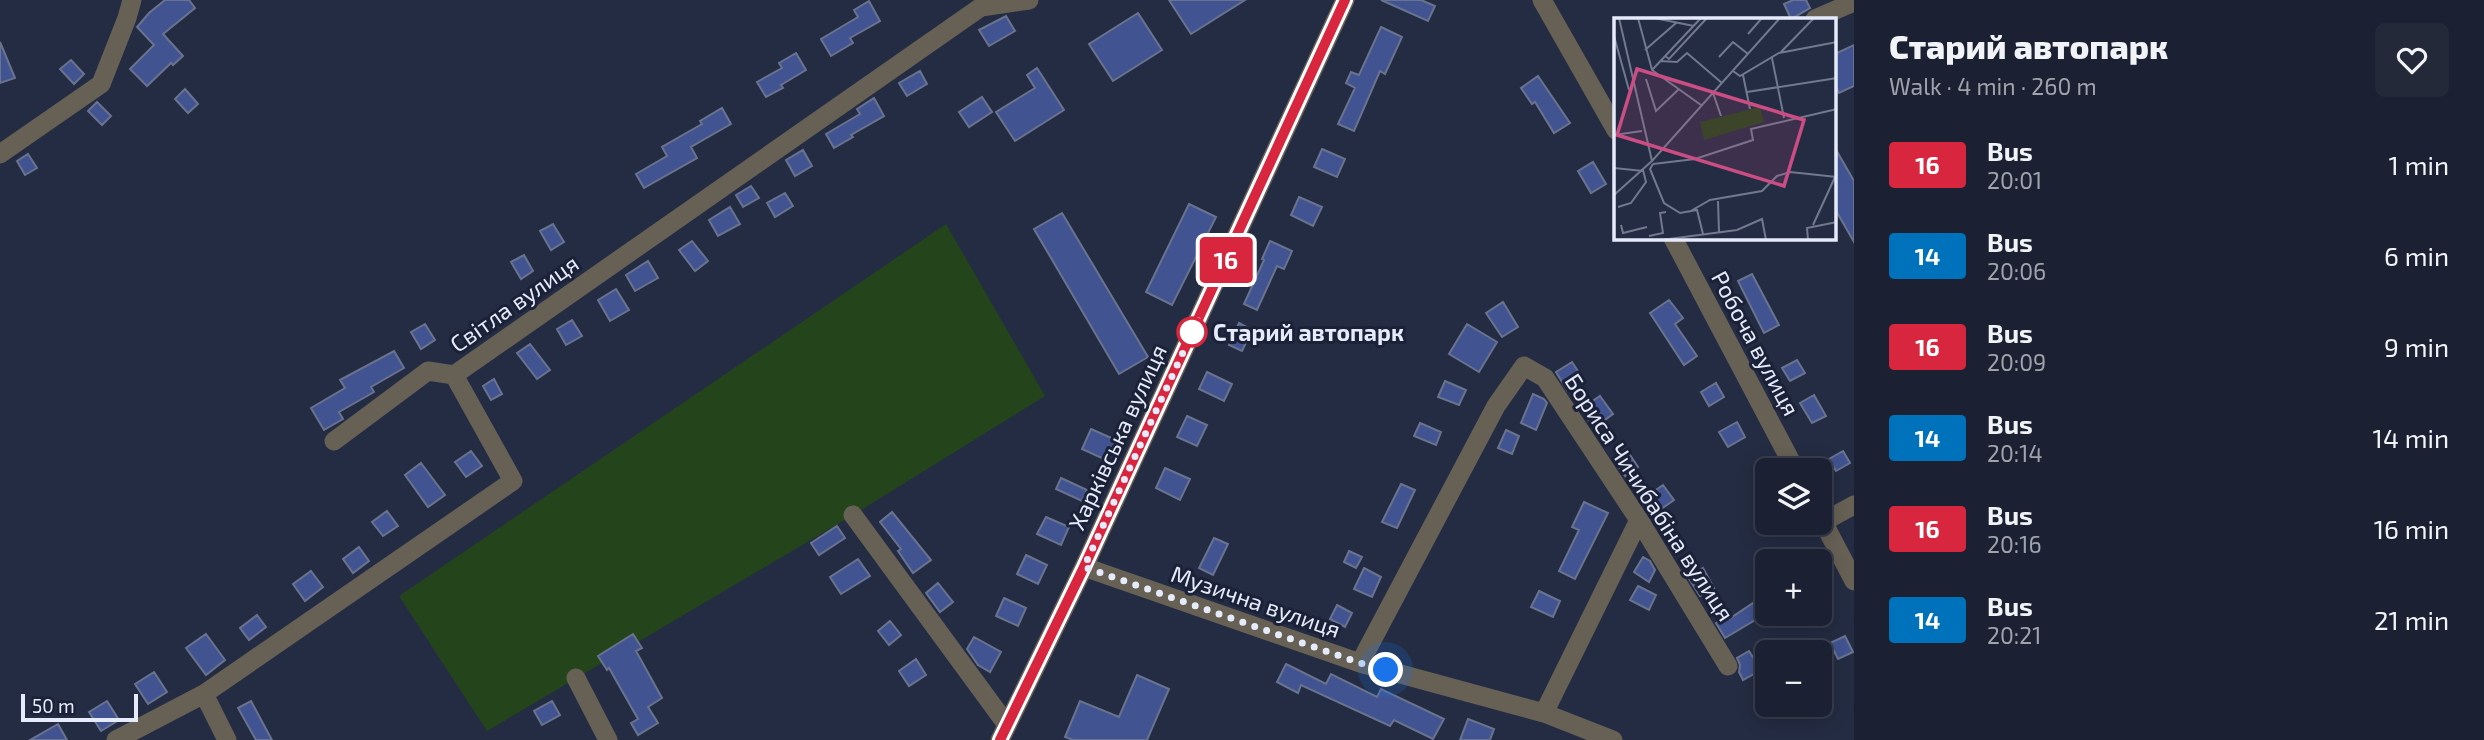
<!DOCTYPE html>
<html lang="en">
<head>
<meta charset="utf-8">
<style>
  body { margin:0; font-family:"Exo 2",sans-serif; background:#24293a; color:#f1f3f6; height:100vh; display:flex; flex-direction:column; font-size:26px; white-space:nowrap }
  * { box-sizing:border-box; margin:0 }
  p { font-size:23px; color:#a0a3ac }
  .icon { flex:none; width:38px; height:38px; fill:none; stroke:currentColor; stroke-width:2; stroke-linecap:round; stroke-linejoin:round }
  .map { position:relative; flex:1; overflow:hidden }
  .panel { display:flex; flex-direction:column; background:#1b2132; width:630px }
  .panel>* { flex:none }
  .badge { padding:0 14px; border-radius:5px; font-size:24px; line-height:46px }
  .fabs { position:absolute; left:1755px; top:458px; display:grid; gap:14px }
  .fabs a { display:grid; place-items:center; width:77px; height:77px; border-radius:10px; background:#1b2132; box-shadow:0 4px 18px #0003,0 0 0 2px #393e4d; font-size:35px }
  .scale { position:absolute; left:21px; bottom:18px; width:117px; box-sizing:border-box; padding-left:7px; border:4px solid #e6ebfb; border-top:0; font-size:19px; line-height:24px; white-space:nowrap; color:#e6ebfb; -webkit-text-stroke:5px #1b2238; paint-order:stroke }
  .you { position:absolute; width:35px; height:35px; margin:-18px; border:5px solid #fff; border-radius:50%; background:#1a73e8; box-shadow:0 0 0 10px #1a73e833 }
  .map>.badge { position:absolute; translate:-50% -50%; box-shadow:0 0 0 4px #fff }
  .round { display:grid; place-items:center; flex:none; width:74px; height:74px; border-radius:10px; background:#24293a }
  .overview { display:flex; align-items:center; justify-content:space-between; height:119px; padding:0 35px }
  h1 { font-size:33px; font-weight:800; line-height:52px }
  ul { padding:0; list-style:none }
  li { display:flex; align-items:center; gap:21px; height:91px; padding:0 35px }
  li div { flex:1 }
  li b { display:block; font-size:26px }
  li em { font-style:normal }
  li .badge { min-width:77px; font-weight:700; text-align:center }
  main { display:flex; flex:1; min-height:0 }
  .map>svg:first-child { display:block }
</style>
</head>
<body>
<main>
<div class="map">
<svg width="1854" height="740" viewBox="0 0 1854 740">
  <rect width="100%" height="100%" fill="#242c43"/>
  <path fill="#24451b" d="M946 224 1045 396 853 515 487 731 399 596Z"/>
  <path fill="#415390" stroke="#6a738e" stroke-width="2" d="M165 0H189L195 8 163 34 183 56 173 65 171 63 147 86 130 69 154 45 137 27 149 13Z
    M1169 0H1245L1191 34Z
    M1381 0H1421L1435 6 1428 21Z
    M1793 0H1806L1810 8 1791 19 1784 4Z
    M869 1 880 21 850 38 853 43 831 56 821 39 858 17 854 10Z
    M1138 13 1162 50 1113 81 1089 44Z
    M1006 16 1015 31 989 46 979 30Z
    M1381 27 1402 37 1385 74 1380 71 1354 131 1338 124 1355 88 1346 83 1351 72 1359 75Z
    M0 42 15 78 0 83Z
    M1854 45V86L1839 93 1835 84V54Z
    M796 53 806 70 781 85 783 88 766 97 757 82 782 68 779 63Z
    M71 60 84 74 74 84 60 69Z
    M1037 68 1064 110 1015 141 996 112 1035 88 1027 75Z
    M920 71 927 84 907 96 899 83Z
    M1538 76 1570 123 1554 133 1535 102 1532 104 1521 88Z
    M185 89 198 104 188 113 175 99Z
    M982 97 992 112 969 127 959 112Z
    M874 98 884 116 851 135 853 137 834 148 826 134 860 114 857 109Z
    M97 102 111 116 102 125 88 111Z
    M722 108 731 124 691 147 697 158 644 188 636 174 667 156 662 147 702 124 700 121Z
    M1835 148 1854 181V242L1835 209Z
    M1322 149 1345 159 1337 177 1314 167Z
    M803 150 812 166 795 176 786 160Z
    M28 154 37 168 25 175 17 161Z
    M1593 162 1606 184 1591 193 1578 171Z
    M751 186 759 198 743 207 736 195Z
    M785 193 793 206 775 217 767 203Z
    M1299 197 1322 207 1313 226 1291 215Z
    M1189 204 1216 217 1172 305 1146 292Z
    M730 207 740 224 718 236 709 220Z
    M1062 213 1148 357 1119 374 1034 229Z
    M553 224 564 242 551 250 540 231Z
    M692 241 708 261 695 271 679 250Z
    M1270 241 1292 251 1284 269 1277 266 1257 310 1244 304 1264 260 1262 259Z
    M524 255 533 271 521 279 511 262Z
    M648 261 658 278 635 291 626 275Z
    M1752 274 1779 325 1764 333 1738 281Z
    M616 289 629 310 610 321 598 300Z
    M1669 300 1683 318 1675 324 1697 356 1684 365 1650 313Z
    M1503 302 1518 327 1502 337 1486 313Z
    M572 320 582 336 566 345 557 329Z
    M1239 323 1252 330 1242 351 1229 345Z
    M425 324 435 340 421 349 411 332Z
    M1467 324 1497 342 1479 372 1449 354Z
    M530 344 550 370 537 379 517 353Z
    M394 351 404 368 371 387 374 392 339 412 343 419 324 430 311 408 345 388 340 380Z
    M1797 360 1805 373 1790 381 1782 368Z
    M1572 362 1583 379 1567 390 1556 372Z
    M1207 372 1232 384 1224 401 1199 389Z
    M494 379 502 394 491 400 483 386Z
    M1445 381 1466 390 1459 405 1438 397Z
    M1716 383 1724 397 1709 406 1701 392Z
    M1533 394 1544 399 1547 403 1536 430 1521 423Z
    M1814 395 1826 416 1812 423 1800 403Z
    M1600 396 1613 414 1594 428 1581 409Z
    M1187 416 1207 425 1197 446 1177 437Z
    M1737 422 1745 437 1728 447 1719 432Z
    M1420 423 1441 432 1436 445 1414 436Z
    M1091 429 1116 440 1106 460 1082 449Z
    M1506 430 1519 436 1512 454 1498 448Z
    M1626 449 1638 467 1625 476 1613 458Z
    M471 451 482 466 466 477 455 462Z
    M1843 451 1850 463 1836 471 1829 459Z
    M421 463 445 495 428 507 405 475Z
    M1165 468 1190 479 1180 500 1156 488Z
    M1061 478 1087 490 1082 501 1056 489Z
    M1401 484 1415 490 1397 528 1382 522Z
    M1663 485 1674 500 1651 516 1641 500Z
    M1584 502 1608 513 1575 579 1559 571 1579 530 1572 527Z
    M387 511 398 526 383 536 372 522Z
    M892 512 931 560 913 573 898 551 901 549 880 522Z
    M1046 517 1069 527 1061 545 1037 534Z
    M837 526 845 538 819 555 811 543Z
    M1214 538 1228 544 1213 575 1199 568Z
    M359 547 369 561 353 573 343 559Z
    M1349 551 1362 557 1356 568 1344 562Z
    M1026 555 1047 565 1038 584 1017 574Z
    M1643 557 1650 561 1655 570 1649 582 1634 572Z
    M858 559 870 576 841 594 830 577Z
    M1364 568 1381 577 1372 597 1354 589Z
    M1703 568 1714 588 1700 596 1688 577Z
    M311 571 323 587 305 601 293 584Z
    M938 583 953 602 940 612 926 593Z
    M1638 586 1656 595 1649 610 1630 600Z
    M1539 591 1560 601 1553 617 1531 607Z
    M1004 598 1026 608 1018 626 996 616Z
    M1753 603 1762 616 1725 638 1716 623 1727 616 1729 619Z
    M1337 605 1352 613 1345 627 1330 619Z
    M257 615 266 627 249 640 240 628Z
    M890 621 901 635 889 645 878 631Z
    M206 634 225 660 206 675 186 648Z
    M633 634 642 648 636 651 662 698 648 707 658 723 638 735 631 723 638 719 609 668 607 670 598 656Z
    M1845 636 1853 652 1838 659 1830 643Z
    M974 637 1001 652 990 672 978 665 967 649Z
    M1749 651 1761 670 1743 680 1739 672 1740 665 1737 658Z
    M916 659 926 675 909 686 899 671Z
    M1286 664 1326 684 1331 674 1377 697 1381 689 1444 719 1433 739 1394 720 1390 726 1301 685 1298 693 1277 682Z
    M154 672 167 692 148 704 135 684Z
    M1137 675 1169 689 1147 740H1073L1065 737 1080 701 1119 717Z
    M107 701 119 720 101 731 89 712Z
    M251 701 272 740H256L238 708Z
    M552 701 560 715 542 725 534 711Z
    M1468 719 1494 729 1490 740H1460Z
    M58 724 67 740H30Z"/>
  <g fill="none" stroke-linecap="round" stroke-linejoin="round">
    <path stroke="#676055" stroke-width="19" d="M1542 0 1616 130
      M1815 19 1854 2
      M0 154 101 84 127 18 132 0
      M1673 238 1796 471
      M334 441 428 371 454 375
      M853 515 1007 725
      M1820 516 1854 581
      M1823 522 1854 505
      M1084 567 1360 663 1544 713 1613 740
      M1360 663 1496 406 1524 366 1545 378 1639 520 1728 666
      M576 678 608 740
      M204 694 227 740
      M1544 713 1639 520
      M116 740 204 694 513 481 454 375 981 7 1029 0
      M1000 740 1084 567 1345 0"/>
  </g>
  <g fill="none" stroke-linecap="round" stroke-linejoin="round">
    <g stroke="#fff" stroke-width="16">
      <path id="line" d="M1000 740 1084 567 1345 0"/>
    </g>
    <use href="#line" stroke="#d7263d" stroke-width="10"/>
    <path stroke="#e6ebfb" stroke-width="7" stroke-dasharray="0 12.6" d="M1192 332 1198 320 1084 567 1360 663 1386 670"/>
  </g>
  <circle fill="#fff" stroke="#d7263d" stroke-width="3.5" cx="1192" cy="332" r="14"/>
  <g text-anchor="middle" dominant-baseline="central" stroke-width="6" stroke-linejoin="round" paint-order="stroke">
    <g font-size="23" fill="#e6ebfb" stroke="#1b2238">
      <text transform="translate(514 303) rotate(-35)">Світла вулиця</text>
      <text transform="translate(1756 343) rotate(62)">Робоча вулиця</text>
      <text transform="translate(1117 437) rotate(-65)">Харківська вулиця</text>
      <text transform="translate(1650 497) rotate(57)">Бориса Чичибабіна вулиця</text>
      <text transform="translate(1256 601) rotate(19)">Музична вулиця</text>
    </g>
    <g font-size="23" font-weight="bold" fill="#e6ebfb" stroke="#1b2238" text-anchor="start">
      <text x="1213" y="332">Старий автопарк</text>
    </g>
  </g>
  <g transform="translate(1614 18)">
    <rect width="222" height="222" fill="#242c43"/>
    <path d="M146 89 150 104 90 122 86 104Z" fill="#24451b"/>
    <path fill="none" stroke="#72788d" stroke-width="2" d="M5 0 38 143M24 0 38 52 87 87M40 0 80 8M134 16 148 0M0 18 15 72M31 32 62 5M166 35 200 0M51 38 55 41 93 0M105 39 119 24 134 36M158 40 170 100M46 43 63 44 73 35 108 65M38 52 87 0M119 53 126 58 165 35 223 24M129 57 136 91M32 61 42 93 65 71M133 74 223 60M99 75 107 98M0 117 28 113M39 146 81 141 139 122 137 111 223 91M39 146 36 151 50 185 66 195 83 192 89 216M0 150 29 153M0 177 38 143 166 0M104 183 105 214M4 189 17 185 32 164 29 152M75 194 96 182 148 173 163 158 176 154 223 159M7 207 9 215 33 209M199 207 221 159M35 218 49 215 46 195 52 194M47 222 123 212 148 201 152 222M194 222 193 210 223 204"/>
    <path fill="#cb4d83" fill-opacity="0.15" stroke="#cb4d83" stroke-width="3.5" d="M23 51 190 102 170 168 3 117Z"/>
    <rect width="222" height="222" fill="none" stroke="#e6ebfb" stroke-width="3.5"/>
  </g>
</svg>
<div class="fabs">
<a><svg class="icon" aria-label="layers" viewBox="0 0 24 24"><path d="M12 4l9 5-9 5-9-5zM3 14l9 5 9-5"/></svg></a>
<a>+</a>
<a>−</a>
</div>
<div class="scale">50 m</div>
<div class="you" style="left:1386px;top:670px"></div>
<b class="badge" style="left:1226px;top:260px;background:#d7263d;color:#fff">16</b>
</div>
<section class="panel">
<div class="overview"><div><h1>Старий автопарк</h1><p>Walk · 4 min · 260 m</p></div><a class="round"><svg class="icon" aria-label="heart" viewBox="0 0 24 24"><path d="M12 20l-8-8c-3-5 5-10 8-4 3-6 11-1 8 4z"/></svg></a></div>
<ul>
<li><span class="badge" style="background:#d7263d;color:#fff">16</span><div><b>Bus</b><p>20:01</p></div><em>1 min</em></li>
<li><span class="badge" style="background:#0072bc;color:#fff">14</span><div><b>Bus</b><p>20:06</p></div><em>6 min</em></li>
<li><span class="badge" style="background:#d7263d;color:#fff">16</span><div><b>Bus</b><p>20:09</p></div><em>9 min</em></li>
<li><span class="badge" style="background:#0072bc;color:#fff">14</span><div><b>Bus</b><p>20:14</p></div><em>14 min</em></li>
<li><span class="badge" style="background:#d7263d;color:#fff">16</span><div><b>Bus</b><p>20:16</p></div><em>16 min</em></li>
<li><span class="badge" style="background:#0072bc;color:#fff">14</span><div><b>Bus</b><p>20:21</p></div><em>21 min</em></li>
</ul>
</section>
</main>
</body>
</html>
